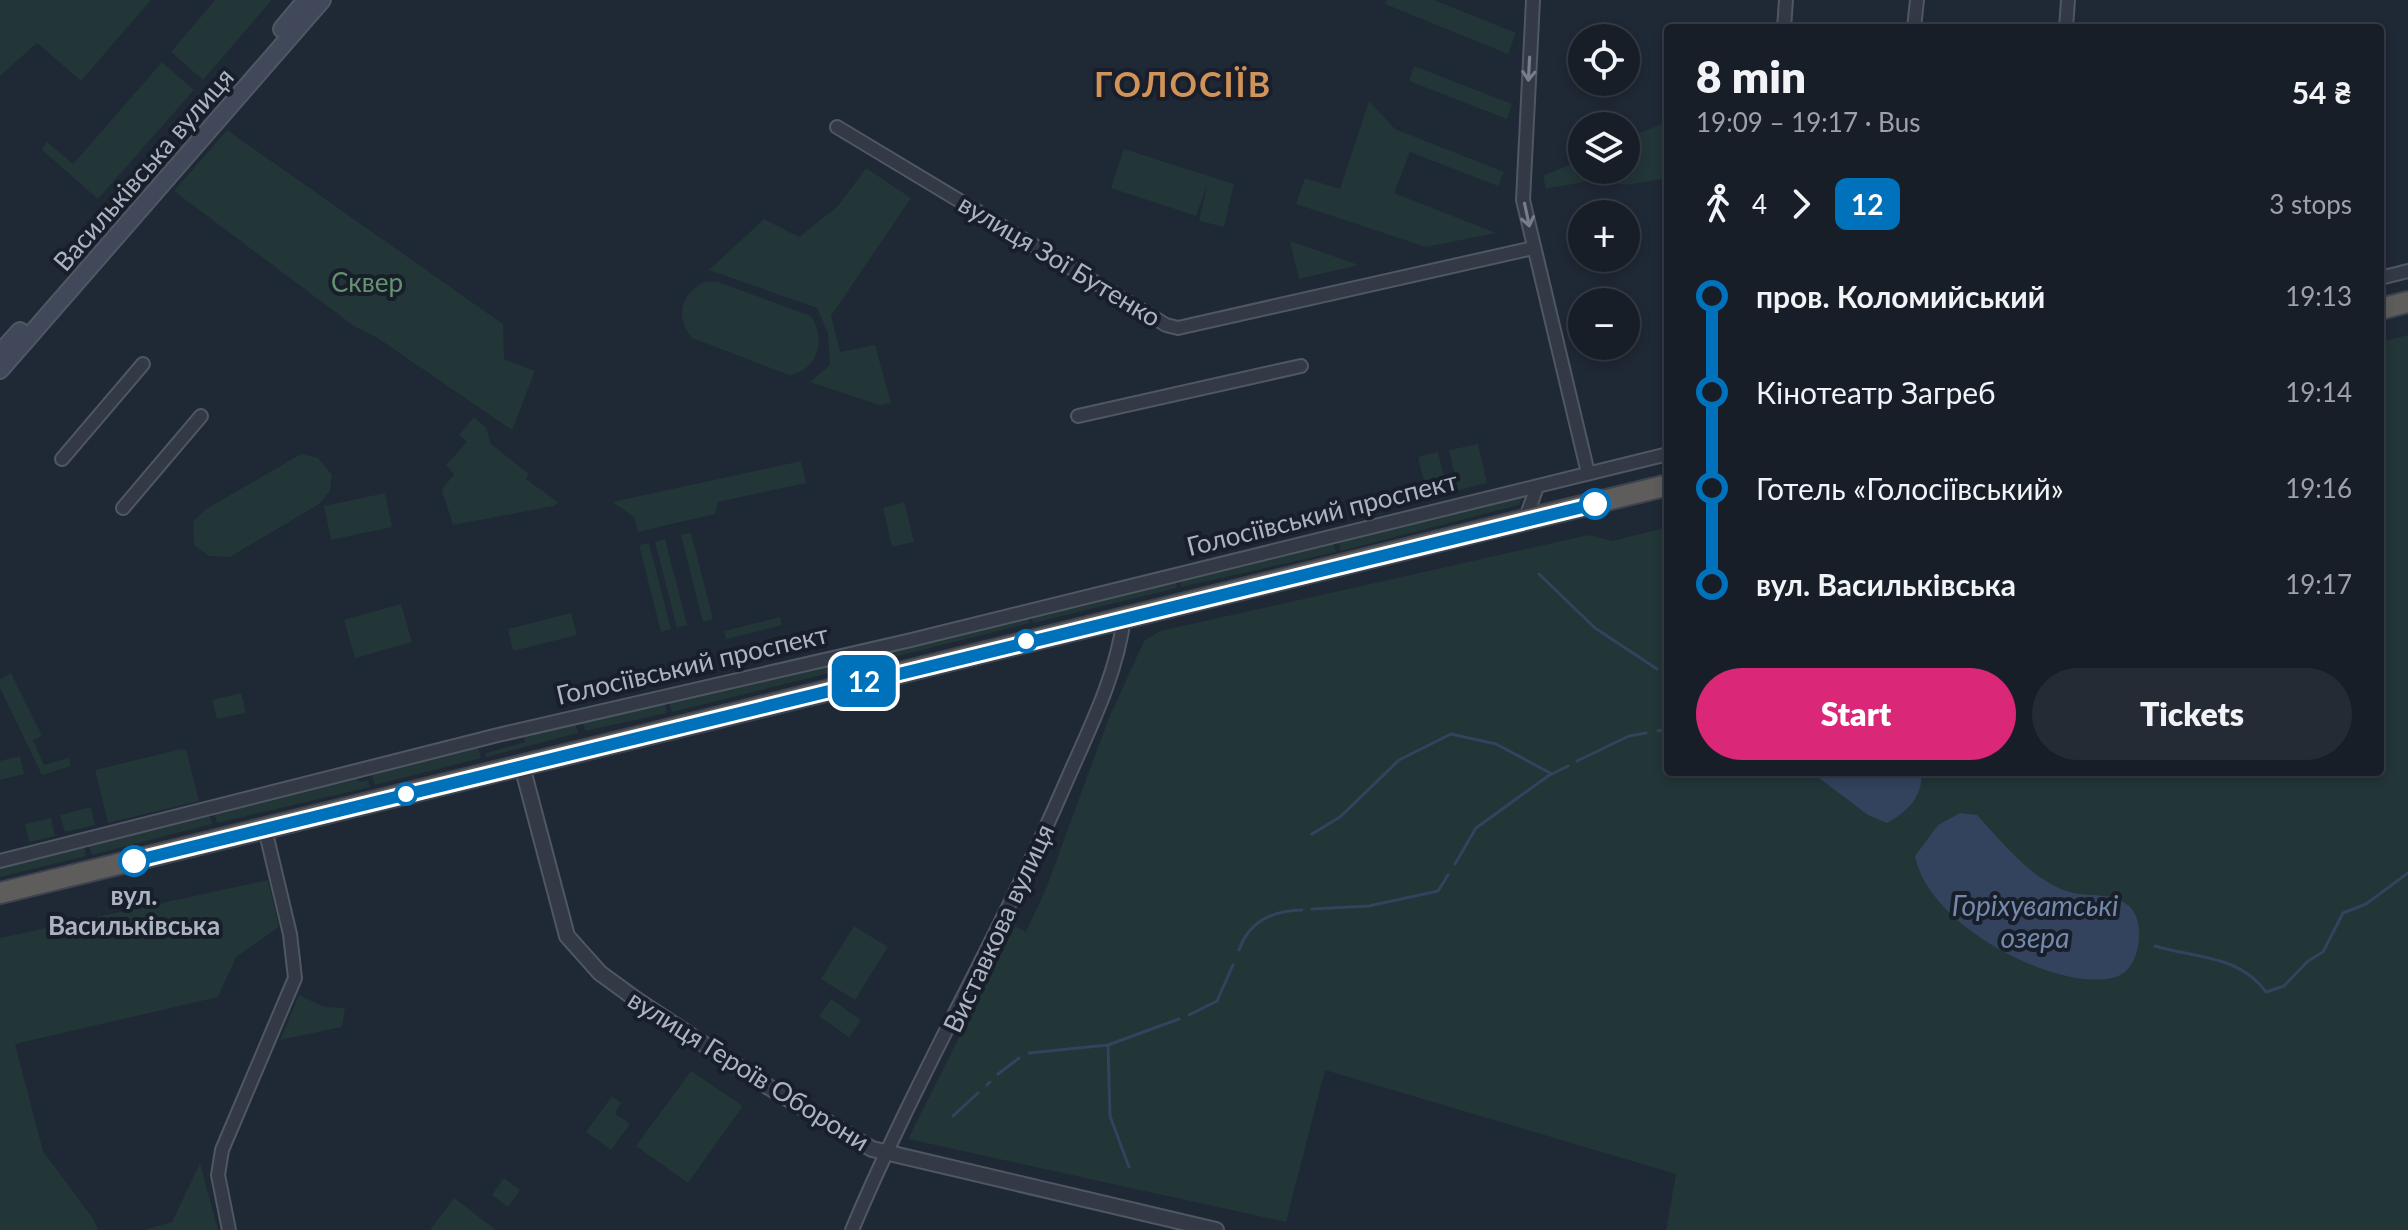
<!DOCTYPE html>
<html lang="en">
<head>
<meta charset="utf-8">
<style>
  body { margin:0; font-family:Lato,sans-serif; background:#242b34; color:#f1f3f6; height:100vh; display:flex; flex-direction:column; font-size:30px; white-space:nowrap }
  * { box-sizing:border-box; margin:0 }
  p { font-size:26px; color:#9ea2a8 }
  .icon { flex:none; width:44px; height:44px; fill:none; stroke:currentColor; stroke-width:2; stroke-linecap:round; stroke-linejoin:round }
  .map { position:relative; flex:1; overflow:hidden }
  .drawer { position:absolute; left:1664px; top:24px; width:720px; height:752px; display:flex; flex-direction:column; background:#171e28; border-radius:8px; box-shadow:0 4px 12px #0003,0 0 0 2px #363c45 }
  .drawer>* { flex:none }
  .badge { padding:0 16px; border-radius:12px; font-size:28px; line-height:52px }
  .tools { position:absolute; left:1568px; top:24px; display:grid; gap:16px }
  .tools a { display:grid; place-items:center; width:72px; height:72px; border-radius:50%; background:#171e28; box-shadow:0 4px 12px #0003,0 0 0 2px #363c45; font-size:40px }
  .map>.badge { position:absolute; translate:-50% -50%; box-shadow:0 0 0 4px #fff }
  .legs { display:flex; align-items:center; gap:12px; height:88px; padding:0 32px; font-size:26px }
  .legs p { margin-inline-start:auto }
  .overview { display:flex; align-items:center; justify-content:space-between; height:136px; padding:0 32px }
  h1 { font-size:44px; font-weight:800; line-height:60px }
  .action { display:flex; gap:16px; margin-top:auto; padding:16px 32px }
  .action a { flex:1; height:92px; border-radius:48px; background:#db2777; color:#fff; font-size:32px; font-weight:800; line-height:92px; text-align:center }
  .action a+a { background:#242b34; color:#f1f3f6 }
  ul { padding:0 32px; list-style:none }
  li { display:flex; align-items:center; gap:28px; height:96px; font-size:30px }
  li i { display:grid; place-items:center; width:12px; height:100%; margin:0 10px; background:currentColor }
  li i::after { content:''; width:20px; height:20px; margin:-10px; border:6px solid; border-radius:50%; background:#171e28 }
  li p { margin-inline-start:auto }
  li:first-child i { background:linear-gradient(#0000 50%,currentColor 0) }
  li:last-child i { background:linear-gradient(currentColor 50%,#0000 0) }
  .map>svg:first-child { display:block }
</style>
</head>
<body>
<div class="map">
<svg width="2408" height="1230" viewBox="0 0 2408 1230">
  <rect width="100%" height="100%" fill="#1f2835"/>
  <path fill="#223537" d="M0 0H151L81 81 37 43 0 76Z
    M215 0H272L203 80 171 52Z
    M1387 0H1434L1516 33 1508 54 1385 4Z
    M162 62 194 90 98 199 41 149 47 142 73 164Z
    M1414 66 1512 104 1507 119 1409 81Z
    M1369 101 1395 129 1504 172 1498 186 1410 152 1394 193 1496 233 1426 247 1296 204 1305 178 1340 189Z
    M1661 124 1668 133V178L1625 185 1598 179 1546 189 1543 176 1582 159V170H1626V139Z
    M227 130 503 324 504 359 535 371 512 430 376 337 354 326 174 191Z
    M1124 149 1234 184 1224 227 1199 221 1207 185 1196 216 1111 188Z
    M866 168 911 198 831 316 840 352 875 345 891 403 879 405 810 382 830 365 828 334 817 308 709 270 764 219 799 237 838 206Z
    M1290 241 1359 265 1299 279Z
    M704 282H718L811 316C826 340 819 370 789 375L692 338C675 317 680 295 704 282Z
    M2408 335V1230H1666L1676 1174 1325 1070 1286 1222 908 1139 1015 926 1026 932 1047 886 1108 720 1144 641 1160 631 1589 535 1612 541 1668 527V772H2380V342Z
    M474 417 486 428 491 444 529 474 526 479 558 502 554 506 453 525 442 490 454 474 446 465 467 442 459 435Z
    M1478 444 1487 483 1458 490 1449 450Z
    M1438 452 1448 493 1428 498 1418 457Z
    M301 454 318 458 332 475 330 491 319 504 230 557 209 556 194 545 193 522 206 509Z
    M801 461 806 483 718 502 715 514 638 532 634 517 612 502Z
    M385 493 392 527 331 540 324 506Z
    M1523 495 1519 505 1341 551 1338 540Z
    M904 502 914 542 892 547 883 508Z
    M691 533 713 619 703 622 681 535Z
    M665 539 687 625 677 628 655 542Z
    M1333 541 1336 552 1181 587 1180 579Z
    M649 543 671 629 661 632 639 545Z
    M1175 580 1177 588 1033 623 1031 615Z
    M401 604 412 642 355 658 344 620Z
    M571 613 577 635 513 651 508 629Z
    M1027 615 1030 623 672 712 669 703Z
    M780 617 782 625 726 639 724 631Z
    M11 673 42 736 33 740 44 765 69 758 71 766 42 775 0 688V679Z
    M241 693 246 713 217 719 212 700Z
    M665 703 667 713 585 731 583 722Z
    M575 723 578 733 486 757V753L525 742 524 735Z
    M478 748 481 758 375 785 372 774Z
    M181 749 186 750 199 801 108 823 95 770Z
    M20 756 24 774 0 780V761Z
    M357 778 359 782 368 780 370 787 217 823 214 813Z
    M91 807 95 825 65 832 60 815Z
    M209 813 212 824 92 855 88 844Z
    M51 818 55 836 29 842 25 824Z
    M84 844 86 856 0 877V864Z
    M268 880 279 927 236 957 218 997 15 1044 43 1151 94 1220 98 1230H0V938Z
    M854 926 888 947 855 1000 821 979Z
    M299 995 324 1007 345 1008 342 1027 280 1040Z
    M831 999 861 1020 849 1037 819 1016Z
    M691 1071 743 1106 688 1183 636 1146Z
    M612 1096 621 1103 615 1113 630 1124 611 1150 586 1132Z
    M200 1163 218 1230H144L172 1222Z
    M504 1178 520 1190 508 1207 492 1195Z
    M454 1198 496 1230H430Z"/>
  <path fill="#33425d" d="M1811 772H1921C1924 796 1906 813 1887 823L1868 815Z
    M1960 813 1977 815C2003 843 2032 881 2070 892 2090 898 2112 891 2129 906 2145 920 2141 959 2125 972 2114 981 2097 980 2084 979 2025 973 1927 918 1915 856L1938 825Z"/>
  <g fill="none" stroke-linecap="round" stroke-linejoin="round">
    <path stroke="#33425d" stroke-width="3" d="M1539 574 1595 628 1657 669
      M1658 731 1668 729
      M1577 761 1629 736 1646 733
      M1312 834 1340 817 1399 760 1451 734 1496 744 1552 774
      M1455 864 1476 828 1548 776 1568 766
      M1312 909 1369 906 1438 891 1448 875
      M2155 946C2195 958 2240 955 2266 992L2284 986 2308 961 2323 952 2343 913 2366 904 2408 873
      M1239 950C1249 921 1272 911 1302 910
      M1189 1015 1217 1001 1233 965
      M1108 1046 1110 1116 1129 1167
      M1029 1053 1108 1045 1179 1019
      M998 1074 1019 1058
      M987 1085 990 1082
      M953 1116 978 1093"/>
    <g stroke="#505764" stroke-width="16">
      <path id="minor" d="M1533 0 1523 200 1588 473
        M1784 28 1786 0
        M1914 28 1917 0
        M2066 28 2068 0
        M837 127 1166 325 1178 328 1533 248
        M2380 278 2408 271
        M1078 416 1301 366
        M62 459 143 364
        M123 508 201 416
        M1525 520 1537 487
        M0 861 498 735 907 641 1668 454
        M229 1230 218 1175 222 1150 295 978 290 934 265 829
        M852 1230C915 1080 998 939 1063 789 1087 733 1116 679 1124 618"/>
    </g>
    <g stroke="#505764" stroke-width="18">
      <path id="tertiary" d="M522 766 567 936 600 973 637 1000 767 1086 872 1149 1216 1230"/>
    </g>
    <g stroke="#505764" stroke-width="20">
      <path id="secondary" d="M282 29 306 0
        M0 353 20 331
        M0 370 322 0"/>
    </g>
    <g stroke="#3d4450" stroke-width="24">
      <path id="trunk" d="M2380 309 2408 302
        M0 893 1668 485"/>
    </g>
    <use href="#minor" stroke="#333a46" stroke-width="12"/>
    <use href="#tertiary" stroke="#333a46" stroke-width="14"/>
    <use href="#secondary" stroke="#414859" stroke-width="16"/>
    <use href="#trunk" stroke="#5e5d5b" stroke-width="20"/>
  </g>
  <defs><path id="oneway-shaft" d="M-6 0H5M1.5-3L5.5 0L1.5 3" fill="none" stroke-width="1.6" stroke-linecap="round" stroke-linejoin="round" transform="scale(2)"/></defs>
  <g stroke="#767d8b">
    <use href="#oneway-shaft" transform="translate(1529 69) rotate(93)"/>
    <use href="#oneway-shaft" transform="translate(1527 215) rotate(78)"/>
  </g>
  <g fill="none" stroke-linecap="round" stroke-linejoin="round">
    <g stroke="#fff" stroke-width="18">
      <path id="line-1" d="M134 861 1595 504"/>
    </g>
    <use href="#line-1" stroke="#0072bc" stroke-width="12"/>
  </g>
  <g fill="#fff" stroke="#0072bc" stroke-width="4">
    <circle cx="1595" cy="504" r="14"/>
    <circle cx="1026" cy="641" r="10"/>
    <circle cx="406" cy="794" r="10"/>
    <circle cx="134" cy="861" r="14"/>
  </g>
  <g text-anchor="middle" dominant-baseline="central" stroke-width="8" stroke-linejoin="round" paint-order="stroke">
    <g font-size="26" fill="#acb4c3" stroke="#181f2a">
      <text transform="translate(143 169) rotate(-49)">Васильківська вулиця</text>
      <text transform="translate(1060 260) rotate(31)">вулиця Зої Бутенко</text>
      <text transform="translate(1322 513) rotate(-14)">Голосіївський проспект</text>
      <text transform="translate(692 664) rotate(-13)">Голосіївський проспект</text>
      <text transform="translate(998 928) rotate(-65)">Виставкова вулиця</text>
      <text transform="translate(749 1070) rotate(32)">вулиця Героїв Оборони</text>
    </g>
    <g font-size="26" fill="#659271" stroke="#181f2a">
      <text x="367" y="282">Сквер</text>
    </g>
    <g font-size="26" font-weight="bold" fill="#acb4c3" stroke="#181f2a">
      <text x="134" y="895">вул.<tspan x="134" dy="30">Васильківська</tspan></text>
    </g>
    <g font-size="28" font-style="italic" fill="#7489ab" stroke="#181f2a">
      <text x="2035" y="905">Горіхуватські<tspan x="2035" dy="32">озера</tspan></text>
    </g>
    <g font-size="34" font-weight="bold" letter-spacing="2" fill="#d0935a" stroke="#181f2a">
      <text x="1183" y="83">ГОЛОСІЇВ</text>
    </g>
  </g>
</svg>
<div class="tools">
<a><svg class="icon" aria-label="locate" viewBox="0 0 24 24"><circle cx="12" cy="12" r="6"/><path d="M12 2v4M12 18v4M2 12h4M18 12h4"/></svg></a>
<a><svg class="icon" aria-label="layers" viewBox="0 0 24 24"><path d="M12 4l9 5-9 5-9-5zM3 14l9 5 9-5"/></svg></a>
<a>+</a>
<a>−</a>
</div>
<b class="badge" style="left:864px;top:681px;background:#0072bc;color:#fff">12</b>
<section class="drawer">
<div class="overview"><div><h1>8 min</h1><p>19:09 – 19:17 · Bus</p></div><b>54 ₴</b></div>
<div class="legs"><svg class="icon" aria-label="walk" viewBox="0 0 24 24"><circle cx="13" cy="4" r="2"/><path d="M13 8l-2 6 4 7M11 14l-3 7M7 12l3-4h3l4 4"/></svg>4<svg class="icon" aria-label="forward" viewBox="0 0 24 24"><path d="M9 5l7 7-7 7"/></svg><b class="badge" style="background:#0072bc;color:#fff">12</b><p>3 stops</p></div>
<ul>
<li><i style="color:#0072bc"></i><b>пров. Коломийський</b><p>19:13</p></li>
<li><i style="color:#0072bc"></i><span>Кінотеатр Загреб</span><p>19:14</p></li>
<li><i style="color:#0072bc"></i><span>Готель «Голосіївський»</span><p>19:16</p></li>
<li><i style="color:#0072bc"></i><b>вул. Васильківська</b><p>19:17</p></li>
</ul>
<div class="action"><a>Start</a><a>Tickets</a></div>
</section>
</div>
</body>
</html>
